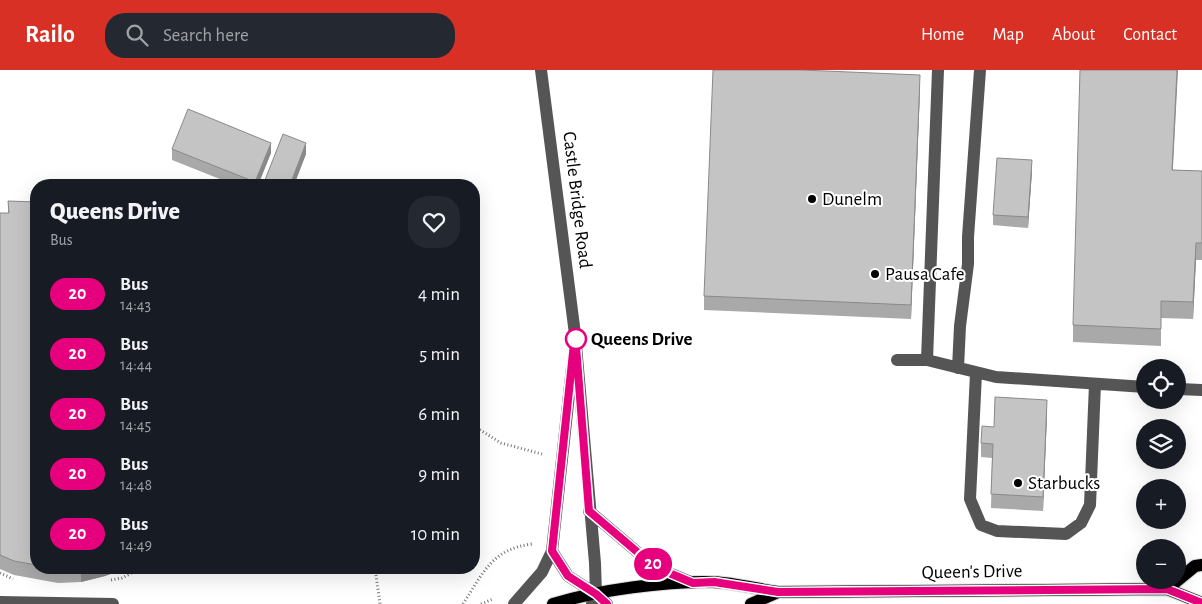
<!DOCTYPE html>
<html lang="en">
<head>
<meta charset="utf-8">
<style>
  body { margin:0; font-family:"Alegreya Sans",sans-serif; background:#242831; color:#f1f3f6; height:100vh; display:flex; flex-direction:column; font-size:19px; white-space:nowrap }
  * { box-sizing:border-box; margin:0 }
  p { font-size:16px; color:#9ea1a6 }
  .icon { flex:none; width:28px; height:28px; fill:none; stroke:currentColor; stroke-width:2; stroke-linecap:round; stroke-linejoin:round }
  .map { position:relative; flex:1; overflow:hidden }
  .side { position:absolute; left:30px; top:109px; width:450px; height:395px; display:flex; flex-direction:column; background:#171b24; border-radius:20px; box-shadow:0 5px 20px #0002 }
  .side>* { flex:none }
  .badge { padding:0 10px; border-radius:16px; font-size:18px; line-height:32px }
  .buttons { position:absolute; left:1136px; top:289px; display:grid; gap:10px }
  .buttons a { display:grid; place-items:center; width:50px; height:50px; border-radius:50%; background:#171b24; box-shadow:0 5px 20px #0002; font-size:25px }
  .map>.badge { position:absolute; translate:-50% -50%; box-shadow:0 0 0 2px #fff }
  .round { display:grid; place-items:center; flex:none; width:52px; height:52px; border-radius:20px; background:#242831 }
  .summary { display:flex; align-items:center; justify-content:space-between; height:85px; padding:0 20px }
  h1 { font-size:24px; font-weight:800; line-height:38px }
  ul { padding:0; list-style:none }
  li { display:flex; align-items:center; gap:15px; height:60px; padding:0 20px }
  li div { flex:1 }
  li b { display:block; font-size:19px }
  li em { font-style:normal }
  li .badge { min-width:55px; font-weight:700; text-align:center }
  header { display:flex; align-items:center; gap:30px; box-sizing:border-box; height:70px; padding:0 25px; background:#d93025; color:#fff }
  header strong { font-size:24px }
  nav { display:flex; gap:28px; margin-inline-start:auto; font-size:18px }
  .search { width:350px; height:45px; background:#242831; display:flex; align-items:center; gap:12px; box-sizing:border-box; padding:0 18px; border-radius:20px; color:#9ea1a6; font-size:19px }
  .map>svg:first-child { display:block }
</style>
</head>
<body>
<header>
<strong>Railo</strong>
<div class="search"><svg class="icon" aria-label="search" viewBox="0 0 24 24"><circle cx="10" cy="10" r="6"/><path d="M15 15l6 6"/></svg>Search here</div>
<nav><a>Home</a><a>Map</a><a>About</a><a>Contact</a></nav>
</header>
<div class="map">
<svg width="1202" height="534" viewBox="0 0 1202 534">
  <rect width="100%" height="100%" fill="#fff"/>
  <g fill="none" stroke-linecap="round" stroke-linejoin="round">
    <g stroke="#dbdbdb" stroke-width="14">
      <path id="major" d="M1167 519 1195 496 1202 495
        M553 534C598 520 666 511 713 512 734 513 757 519 778 522L1167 519 1202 533
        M751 534 778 522"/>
    </g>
    <path stroke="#777" stroke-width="3" stroke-dasharray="1 2.5" stroke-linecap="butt" d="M474 356 501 373 542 384
      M375 498 380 534
      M0 503 13 509
      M111 510 122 508 141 498
      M463 534C483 503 492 479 532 474
      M481 534 493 529"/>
    <path stroke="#555" stroke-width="12" d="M541 0 575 264 595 493 596 524 592 534
      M897 290H927L996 307 1145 317
      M927 290 938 0
      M958 298 960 256 968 194V167L980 0
      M976 303 970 429 981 455 997 461 1066 464 1081 453 1090 435 1095 314
      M1178 319 1202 320
      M589 441 642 486 662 500 693 513
      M552 481 568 506 596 524 607 534
      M0 532 113 534
      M514 534 542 502 552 481 572 297"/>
    <use href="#major" stroke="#000" stroke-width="12"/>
  </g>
  <path fill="#a9a9a9" d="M920 19 911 249 704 240V226Z
    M172 79 271 83 258 115H235L172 90Z
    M306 84 294 115H265V110Z
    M1173 100 1202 101V190H1196L1193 249 1161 248V276L1073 272V255Z
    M1032 101 1028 158 993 155V145Z
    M8 131 36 132V498H127L105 506 81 512 58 513 14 505 0 499V143H8Z
    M1047 344 1043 441 991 438 992 388 981 387V373L994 357Z"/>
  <path fill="#898989" d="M1177 0H1178L1172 116V100Z
    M920 5V19L911 249V235Z
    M271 73V83L258 115H255V112Z
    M306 73V84L294 115H290Z
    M1032 90V101L1028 158V147Z
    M1196 173V190L1193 249V232Z
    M1047 330V344L1043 441V427Z
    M81 498H127L105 506 81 512Z"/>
  <path fill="#c4c4c4" stroke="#898989" d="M713 0H802L920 5 911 235 704 226Z
    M1080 0H1177L1172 100 1202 101V173H1196L1193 232 1161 231V259L1073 255Z
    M188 39 271 73 255 112 172 79Z
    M283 64 306 73 290 115H278L265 110Z
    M997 88 1032 90 1028 147 993 145Z
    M8 131 36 132V495L14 491 0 485V143H9Z
    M995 327 1047 330 1043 427 991 424 993 374 981 373 982 356 994 357Z
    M51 498H82L58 499Z"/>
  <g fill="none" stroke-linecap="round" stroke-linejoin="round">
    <g stroke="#fff" stroke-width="11">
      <path id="line" d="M607 534 596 524 568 506 552 481 575 264 589 441 642 486 662 500 693 513 714 512 778 522 1167 519 1202 533"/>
    </g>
    <use href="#line" stroke="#e6007e" stroke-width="8"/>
  </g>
  <g fill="#000" stroke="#fff" stroke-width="2">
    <circle cx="812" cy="129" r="5"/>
    <circle cx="875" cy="204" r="5"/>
    <circle cx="1018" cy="413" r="5"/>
  </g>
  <circle fill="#fff" stroke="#e6007e" stroke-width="2.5" cx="576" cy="269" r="10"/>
  <g text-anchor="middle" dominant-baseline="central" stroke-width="4" stroke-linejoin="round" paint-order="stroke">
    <g font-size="19" fill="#000" stroke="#fff" text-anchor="start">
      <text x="822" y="129">Dunelm</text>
      <text x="885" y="204">Pausa Cafe</text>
      <text x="1028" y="413">Starbucks</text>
    </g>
    <g font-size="19" fill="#000" stroke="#fff">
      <text transform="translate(577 130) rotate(83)">Castle Bridge Road</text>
      <text transform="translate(972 502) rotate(-1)">Queen's Drive</text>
    </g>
    <g font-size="19" font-weight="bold" fill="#000" stroke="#fff" text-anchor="start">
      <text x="591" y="269">Queens Drive</text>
    </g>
  </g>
</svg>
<div class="buttons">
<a><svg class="icon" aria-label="locate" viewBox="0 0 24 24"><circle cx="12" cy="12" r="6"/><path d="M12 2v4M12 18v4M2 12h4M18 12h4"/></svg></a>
<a><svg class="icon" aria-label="layers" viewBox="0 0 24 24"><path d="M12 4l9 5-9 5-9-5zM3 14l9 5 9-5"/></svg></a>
<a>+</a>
<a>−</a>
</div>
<b class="badge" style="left:653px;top:494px;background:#e6007e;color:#fff">20</b>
<section class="side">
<div class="summary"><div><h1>Queens Drive</h1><p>Bus</p></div><a class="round"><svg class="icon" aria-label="heart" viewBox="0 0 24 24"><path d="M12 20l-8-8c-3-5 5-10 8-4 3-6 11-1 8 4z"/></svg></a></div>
<ul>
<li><span class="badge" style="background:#e6007e;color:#fff">20</span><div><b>Bus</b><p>14:43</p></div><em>4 min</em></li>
<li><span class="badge" style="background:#e6007e;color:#fff">20</span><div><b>Bus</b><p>14:44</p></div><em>5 min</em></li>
<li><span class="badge" style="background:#e6007e;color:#fff">20</span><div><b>Bus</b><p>14:45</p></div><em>6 min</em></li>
<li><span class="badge" style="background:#e6007e;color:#fff">20</span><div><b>Bus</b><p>14:48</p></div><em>9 min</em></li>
<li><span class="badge" style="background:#e6007e;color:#fff">20</span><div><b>Bus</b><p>14:49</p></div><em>10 min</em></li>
</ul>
</section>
</div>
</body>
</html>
